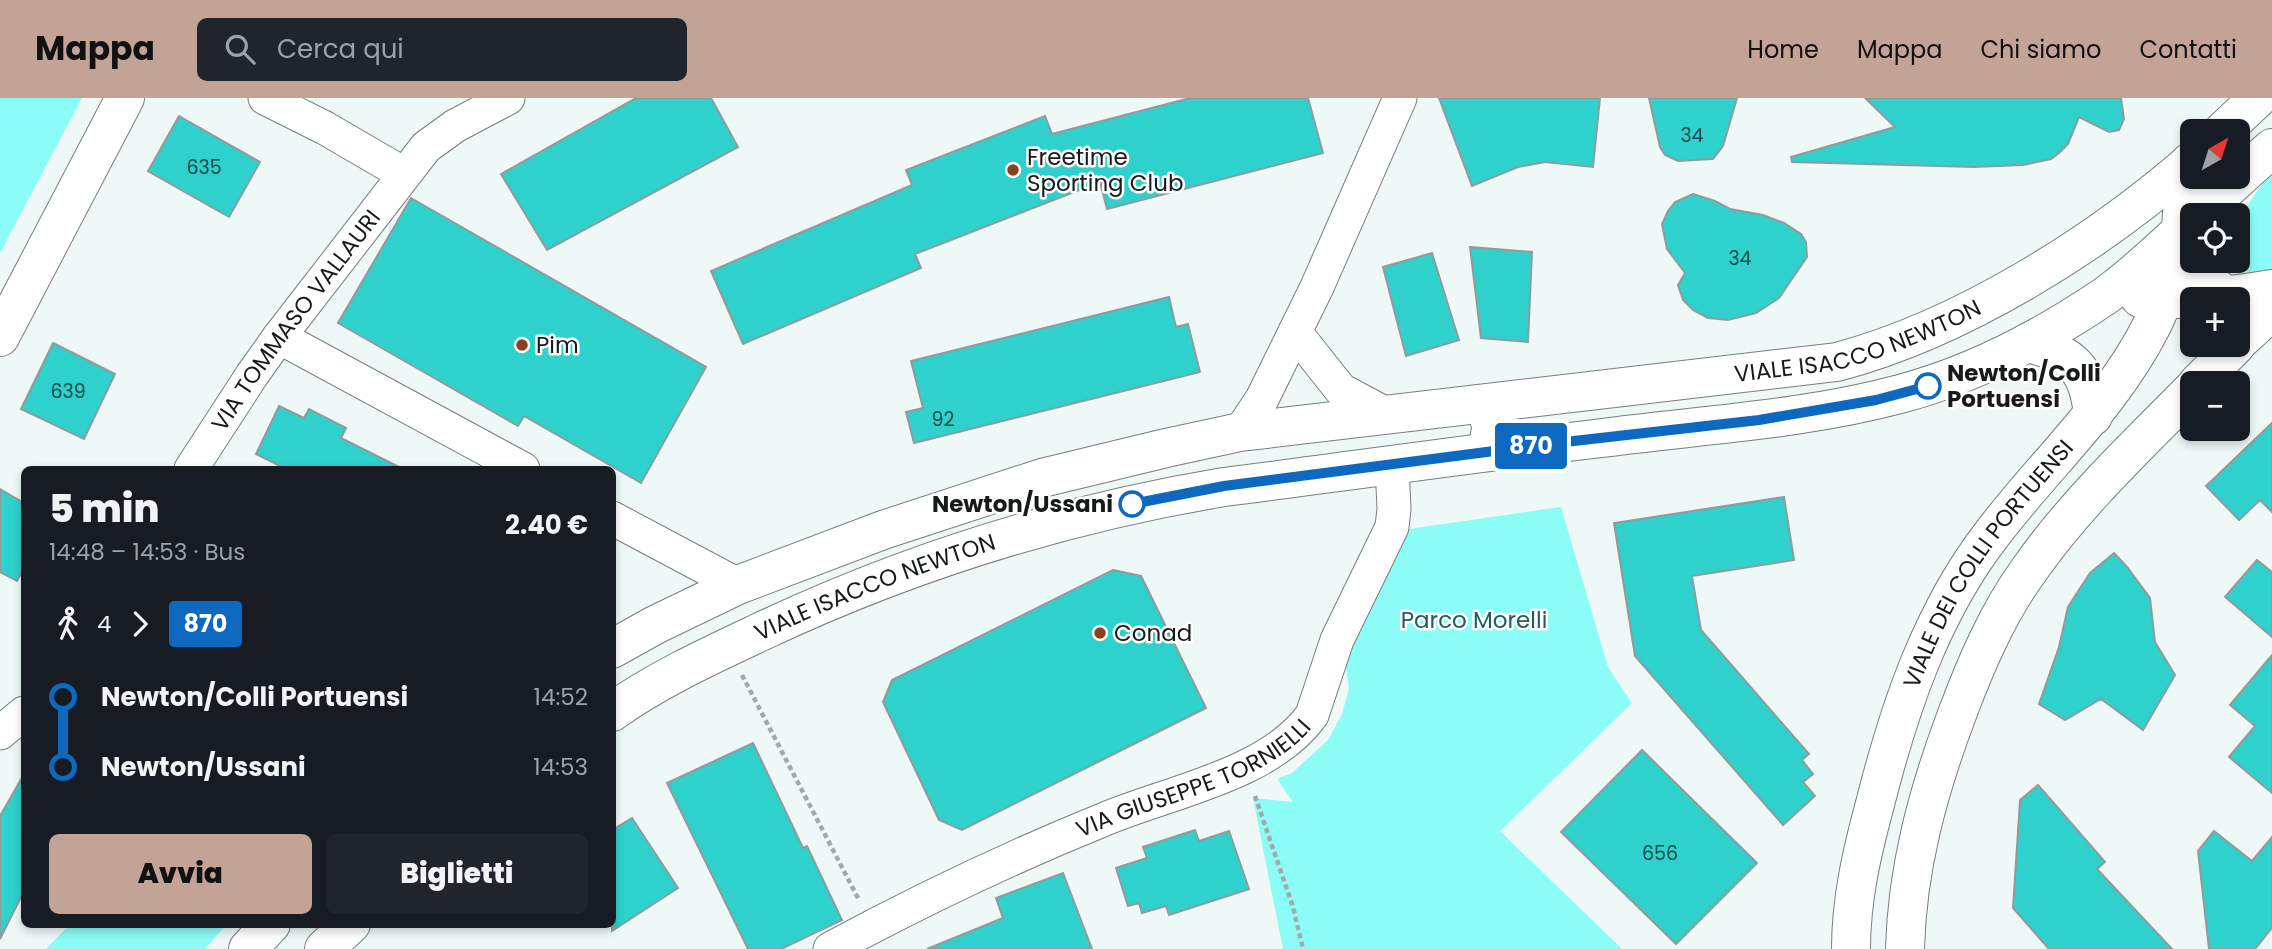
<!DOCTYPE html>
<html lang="it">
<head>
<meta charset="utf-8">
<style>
  body { margin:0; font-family:Poppins,sans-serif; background:#20242c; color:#f1f3f6; height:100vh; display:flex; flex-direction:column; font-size:26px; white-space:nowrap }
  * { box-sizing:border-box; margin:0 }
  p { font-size:23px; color:#9ea1a6 }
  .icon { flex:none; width:38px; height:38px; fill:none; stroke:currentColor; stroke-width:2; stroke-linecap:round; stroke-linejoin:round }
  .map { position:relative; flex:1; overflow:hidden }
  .details { position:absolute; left:21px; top:368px; width:595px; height:462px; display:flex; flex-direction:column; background:#171b24; border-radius:10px; box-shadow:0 4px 10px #0003 }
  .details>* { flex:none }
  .badge { padding:0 14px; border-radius:5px; font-size:24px; line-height:46px }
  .needle { width:46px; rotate:39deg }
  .controls { position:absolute; left:2180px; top:21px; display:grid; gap:14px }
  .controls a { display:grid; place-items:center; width:70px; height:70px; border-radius:10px; background:#171b24; box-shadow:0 4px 10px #0003; font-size:35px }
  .map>.badge { position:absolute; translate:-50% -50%; box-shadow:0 0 0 4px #fff }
  .legs { display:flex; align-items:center; gap:10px; height:77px; padding:0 28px; font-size:23px }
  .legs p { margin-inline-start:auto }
  .head { display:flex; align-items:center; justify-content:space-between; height:119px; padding:0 28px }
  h1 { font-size:38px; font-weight:800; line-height:52px }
  .primary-button { display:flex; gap:14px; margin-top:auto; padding:14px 28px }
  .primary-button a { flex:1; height:80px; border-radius:10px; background:#c2a395; color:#111; font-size:28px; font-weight:800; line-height:80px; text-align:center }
  .primary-button a+a { background:#20242c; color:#f1f3f6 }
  ul { padding:0 28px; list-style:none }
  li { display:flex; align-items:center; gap:24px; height:70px; font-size:26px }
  li i { display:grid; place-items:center; width:10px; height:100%; margin:0 9px; background:currentColor }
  li i::after { content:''; width:18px; height:18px; margin:-9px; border:5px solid; border-radius:50%; background:#171b24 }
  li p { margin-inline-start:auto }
  li:first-child i { background:linear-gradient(#0000 50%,currentColor 0) }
  li:last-child i { background:linear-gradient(currentColor 50%,#0000 0) }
  header { display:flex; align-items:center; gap:42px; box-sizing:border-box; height:98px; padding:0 35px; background:#c2a395; color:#111 }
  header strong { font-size:33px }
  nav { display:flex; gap:38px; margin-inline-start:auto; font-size:24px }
  .search { width:490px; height:63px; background:#20242c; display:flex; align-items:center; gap:18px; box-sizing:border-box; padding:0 24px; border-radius:10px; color:#9ea1a6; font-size:26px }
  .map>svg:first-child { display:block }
</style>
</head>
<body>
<header>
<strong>Mappa</strong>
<div class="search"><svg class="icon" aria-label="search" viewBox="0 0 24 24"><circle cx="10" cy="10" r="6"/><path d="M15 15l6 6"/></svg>Cerca qui</div>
<nav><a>Home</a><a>Mappa</a><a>Chi siamo</a><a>Contatti</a></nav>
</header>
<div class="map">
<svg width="2272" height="851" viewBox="0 0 2272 851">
  <rect width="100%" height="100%" fill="#edf8f7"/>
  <path fill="#8cfcf7" d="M0 0H82L0 155Z
    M2272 78V174L2250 175 2232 163H2238V121L2267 79Z
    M1561 409 1608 569 1632 605 1500 733 1622 851H1283L1253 700 1293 704 1277 681 1292 675 1328 642 1342 616 1349 590 1343 550 1409 431Z
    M70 826H227L205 851H46Z"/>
  <path fill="#2ed1cc" stroke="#919b9b" stroke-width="2" d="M636 0H711L738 49 547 152 501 76Z
    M1190 0H1308L1323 55 1107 111 1100 84 915 156 921 170 743 246 711 173 912 87 906 72 1045 18 1052 36Z
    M1439 0H1600L1593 69 1545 64 1518 69 1472 88Z
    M1649 0H1737L1723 48 1713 61 1678 63 1665 57 1660 49Z
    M1865 0H2121L2124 21 2119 32 2109 34 2079 19 2068 46 2059 55 2051 61 2023 67 1974 69 1792 64 1791 59 1895 29Z
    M179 18 260 64 229 119 148 73Z
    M1693 96 1715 103 1730 111 1763 117 1784 125 1801 136 1806 144 1807 159 1779 200 1756 215 1728 222 1708 220 1693 212 1683 202 1678 187 1685 175 1667 151 1662 126 1668 113 1675 104Z
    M411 100 706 269 641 385 524 318 518 328 338 225Z
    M1470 149 1532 154 1528 244 1481 240Z
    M1432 155 1459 242 1406 258 1383 169Z
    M1169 199 1176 229 1188 226 1200 274 914 345 906 314 923 310 911 263Z
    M53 245 115 276 84 341 21 311Z
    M279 308 304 320 309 311 346 330 341 340 403 371H286L256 356Z
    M2272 325V414L2260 402 2239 422 2206 388Z
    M0 391 24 405V470L17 483 0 474Z
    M1784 399 1794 462 1692 478 1701 532 1809 656 1802 662 1813 676 1803 684 1815 698 1783 727 1635 558 1614 425Z
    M2114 455 2127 469 2150 500 2155 544 2175 577 2143 632 2101 601 2065 622 2039 606 2059 549 2068 509 2090 475Z
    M2257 462 2272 474V539L2225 499Z
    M1113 472 1141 478 1206 610 962 732 939 722 883 604 892 582Z
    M2272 557V695L2229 659 2255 628 2230 607Z
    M753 645 803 750 807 748 842 822 781 851H748L667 685Z
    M1642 652 1757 765 1676 846 1561 734Z
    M24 676V793L0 841V718Z
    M2038 687 2105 764 2097 771 2172 851H2049L2013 810 2020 702Z
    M632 720 678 790 612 833V732Z
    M1195 732 1199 743 1229 733 1249 791 1169 817 1166 808 1142 815 1139 805 1128 808 1116 770 1147 760 1143 749Z
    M2214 733 2252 763 2272 739V830L2255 851H2209L2198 753Z
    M1063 775 1092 851H927L1003 820 996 800Z"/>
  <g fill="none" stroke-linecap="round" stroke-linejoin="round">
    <g stroke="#757f7e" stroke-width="35">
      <g id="minor">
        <path d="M265 0 325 30 404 76"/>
        <path d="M2181 133C2191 168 2199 174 2228 196"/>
        <path d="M1295 234 1341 292 1386 316"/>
        <path d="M279 239 523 371"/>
        <path d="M1482 306 1489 329 1484 354"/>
        <path d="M1240 334 1262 301 1317 189 1400 0"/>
        <path id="s1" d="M191 371 252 277 279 239 426 49 455 28 508 0"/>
        <path d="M612 420 738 487"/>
        <path d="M0 635 24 615"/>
        <path id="s2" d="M830 851C919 803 1011 759 1105 721 1169 694 1269 677 1312 617L1337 542 1392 429 1394 411 1392 367"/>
      </g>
    </g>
    <g stroke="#757f7e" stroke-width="40">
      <g id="tertiary">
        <path d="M2140 200C2183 204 2229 198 2272 191"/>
        <path d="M0 239 125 0"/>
        <path d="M2238 244 2272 213"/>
        <path d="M2027 245C2072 255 2089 271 2093 318"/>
        <path d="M2198 285 2236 247"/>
        <path id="s3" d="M1851 851C1851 801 1862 754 1875 706 1899 611 1931 515 1992 436 2045 366 2112 307 2152 227 2164 204 2179 157 2181 131 2182 108 2184 87 2190 64"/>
        <path d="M1905 851C1907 770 1928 694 1956 619 1975 568 1997 516 2029 472 2076 405 2136 349 2193 291"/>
      </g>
    </g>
    <g stroke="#757f7e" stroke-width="40">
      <g id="primary">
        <path d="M2223 33 2258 0"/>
        <path d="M2198 117 2272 50"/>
        <path id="s4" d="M612 551 655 527 738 487 883 432 1042 380 1166 350 1240 334 1837 264C1962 231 2095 147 2193 62"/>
        <path id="s5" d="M612 614C655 583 709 558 758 535 906 465 1062 416 1224 389 1350 373 1476 355 1602 340 1701 327 1803 322 1900 296 1972 277 2043 240 2105 198 2136 176 2164 148 2193 122"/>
        <path d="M248 851 271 826"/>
        <path d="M324 851 351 826"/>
      </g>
    </g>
    <path stroke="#a2aaa9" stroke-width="4.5" stroke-dasharray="5 3.5" stroke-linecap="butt" d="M742 577 859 802
      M1255 698 1293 809 1303 851"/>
    <use href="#minor" stroke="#fff" stroke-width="33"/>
    <use href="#tertiary" stroke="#fff" stroke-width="38"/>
    <use href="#primary" stroke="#fff" stroke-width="38"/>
  </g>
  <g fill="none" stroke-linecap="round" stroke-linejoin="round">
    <g stroke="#fff" stroke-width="16">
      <path id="line-1" d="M1132 406 1224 388 1556 345 1759 322 1876 302 1928 288"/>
    </g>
    <use href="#line-1" stroke="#0c69bf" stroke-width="10"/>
  </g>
  <g fill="#89421e" stroke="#fff" stroke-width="2.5">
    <circle cx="1013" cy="72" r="7"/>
    <circle cx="522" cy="247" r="7"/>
    <circle cx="1100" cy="535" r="7"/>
  </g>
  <g fill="#fff" stroke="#0c69bf" stroke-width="3.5">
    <circle cx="1928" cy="288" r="12"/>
    <circle cx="1132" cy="406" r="12"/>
  </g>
  <g text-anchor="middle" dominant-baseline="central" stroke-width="5" stroke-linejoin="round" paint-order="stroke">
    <g font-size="19" fill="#1c4846">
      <text x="1692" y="37">34</text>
      <text x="204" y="69">635</text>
      <text x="1740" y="160">34</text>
      <text x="68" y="293">639</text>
      <text x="943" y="321">92</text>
      <text x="1660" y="755">656</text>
    </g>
    <g font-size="23" fill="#161a19" stroke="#fff" text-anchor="start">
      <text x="1027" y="59">Freetime<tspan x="1027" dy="26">Sporting Club</tspan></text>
      <text x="536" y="247">Pim</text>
      <text x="1114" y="535">Conad</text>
    </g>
    <g font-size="23" fill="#161a19" stroke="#fff">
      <text stroke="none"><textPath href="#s1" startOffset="182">VIA TOMMASO VALLAURI</textPath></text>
      <text stroke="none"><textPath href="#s4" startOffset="1293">VIALE ISACCO NEWTON</textPath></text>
      <text stroke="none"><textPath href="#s3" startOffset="416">VIALE DEI COLLI PORTUENSI</textPath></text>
      <text stroke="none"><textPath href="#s5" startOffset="292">VIALE ISACCO NEWTON</textPath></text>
      <text stroke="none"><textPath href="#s2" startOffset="402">VIA GIUSEPPE TORNIELLI</textPath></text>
    </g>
    <g font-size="23" font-weight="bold" fill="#161a19" stroke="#fff" text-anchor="start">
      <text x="1947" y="275">Newton/Colli<tspan x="1947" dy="26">Portuensi</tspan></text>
      <text x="1113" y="406" text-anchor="end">Newton/Ussani</text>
    </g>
    <g font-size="23" fill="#205d5b" stroke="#fff">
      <text x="1474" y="522">Parco Morelli</text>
    </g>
  </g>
</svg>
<div class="controls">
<a><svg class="needle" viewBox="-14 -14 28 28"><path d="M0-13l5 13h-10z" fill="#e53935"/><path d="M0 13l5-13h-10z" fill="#9ea1a6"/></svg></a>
<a><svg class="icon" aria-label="locate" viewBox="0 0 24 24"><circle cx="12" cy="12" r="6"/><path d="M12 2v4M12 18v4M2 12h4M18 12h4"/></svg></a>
<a>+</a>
<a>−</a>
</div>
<b class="badge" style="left:1531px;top:348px;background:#0c69bf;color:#fff">870</b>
<section class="details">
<div class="head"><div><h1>5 min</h1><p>14:48 – 14:53 · Bus</p></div><b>2.40 €</b></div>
<div class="legs"><svg class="icon" aria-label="walk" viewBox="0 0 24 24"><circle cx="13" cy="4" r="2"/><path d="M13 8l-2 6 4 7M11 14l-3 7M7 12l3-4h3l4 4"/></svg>4<svg class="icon" aria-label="forward" viewBox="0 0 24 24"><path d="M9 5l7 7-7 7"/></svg><b class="badge" style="background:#0c69bf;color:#fff">870</b></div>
<ul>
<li><i style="color:#0c69bf"></i><b>Newton/Colli Portuensi</b><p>14:52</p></li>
<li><i style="color:#0c69bf"></i><b>Newton/Ussani</b><p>14:53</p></li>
</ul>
<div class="primary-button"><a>Avvia</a><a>Biglietti</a></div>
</section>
</div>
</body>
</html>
